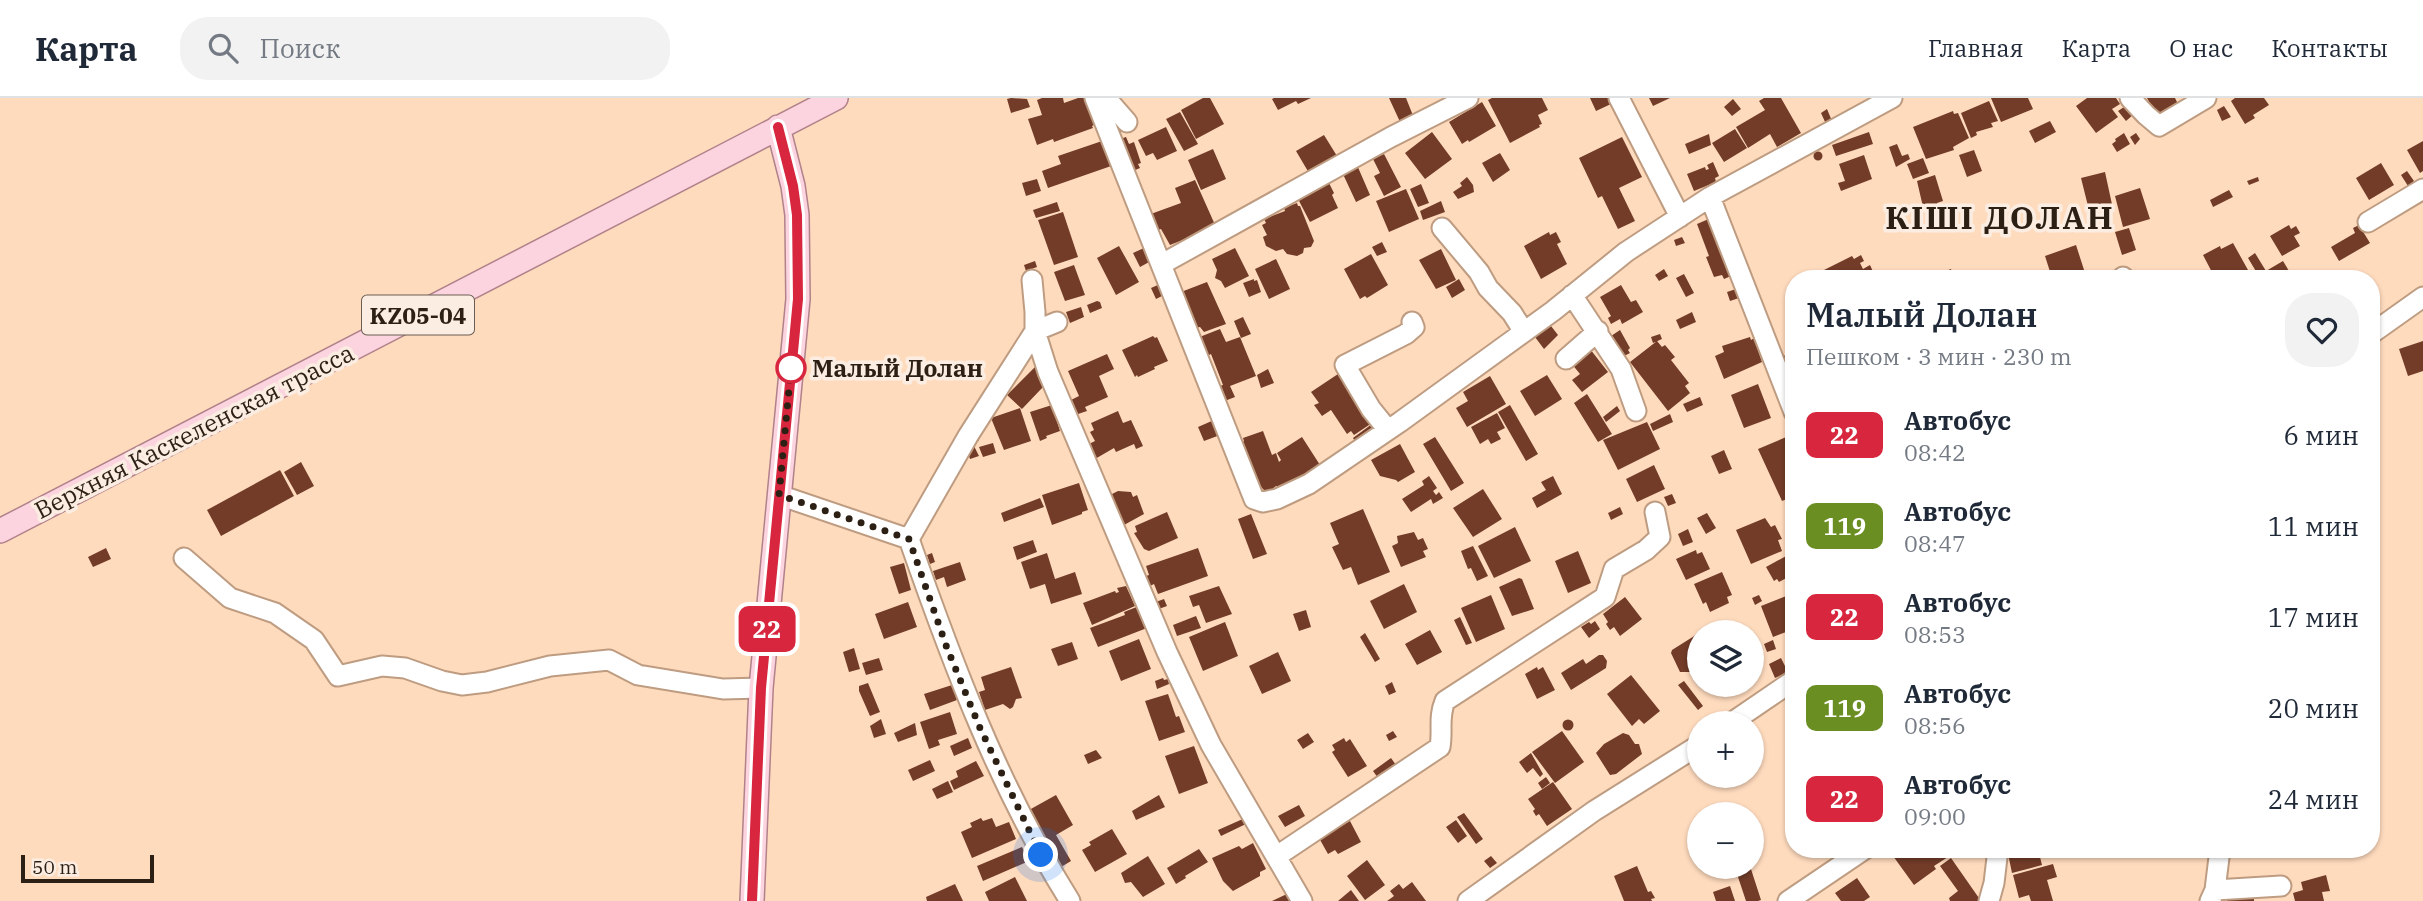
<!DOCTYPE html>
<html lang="ru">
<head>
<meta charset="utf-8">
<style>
  body { margin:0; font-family:"IBM Plex Serif",serif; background:#f2f2f3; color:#1f2937; height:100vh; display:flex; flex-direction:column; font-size:26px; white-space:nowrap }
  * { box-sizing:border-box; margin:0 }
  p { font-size:23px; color:#747a83 }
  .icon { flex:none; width:38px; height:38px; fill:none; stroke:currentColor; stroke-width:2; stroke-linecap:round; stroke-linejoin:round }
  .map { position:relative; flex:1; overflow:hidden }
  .details { position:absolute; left:1785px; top:172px; width:595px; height:588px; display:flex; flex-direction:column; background:#fff; border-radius:28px; box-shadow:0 2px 5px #0004 }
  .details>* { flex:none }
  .badge { padding:0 14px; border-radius:10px; font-size:24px; line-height:46px }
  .controls { position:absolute; left:1687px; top:522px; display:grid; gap:14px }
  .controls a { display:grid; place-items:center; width:77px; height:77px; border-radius:50%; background:#fff; box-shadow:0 2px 5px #0004; font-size:35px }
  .scale { position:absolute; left:21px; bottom:18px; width:133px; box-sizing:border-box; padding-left:7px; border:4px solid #2c1f14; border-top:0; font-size:19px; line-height:24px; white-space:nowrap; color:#2c1f14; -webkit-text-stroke:5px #fbede1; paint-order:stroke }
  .you { position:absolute; width:35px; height:35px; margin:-18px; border:5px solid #fff; border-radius:50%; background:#1a73e8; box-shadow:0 0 0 10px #1a73e833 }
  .map>.badge { position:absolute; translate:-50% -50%; box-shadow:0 0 0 4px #fff }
  .round { display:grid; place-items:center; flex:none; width:74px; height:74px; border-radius:28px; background:#f2f2f3 }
  .headline { display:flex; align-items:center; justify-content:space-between; height:119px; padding:0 21px }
  h1 { font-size:33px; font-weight:600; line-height:52px }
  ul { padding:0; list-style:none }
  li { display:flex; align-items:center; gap:21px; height:91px; padding:0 21px }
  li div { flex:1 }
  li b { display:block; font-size:26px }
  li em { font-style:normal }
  li .badge { min-width:77px; font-weight:700; text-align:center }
  header { display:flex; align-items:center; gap:42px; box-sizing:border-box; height:98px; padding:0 35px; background:#fff; border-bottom:2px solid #e0e1e3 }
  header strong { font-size:33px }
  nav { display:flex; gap:38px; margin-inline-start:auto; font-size:24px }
  .search { width:490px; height:63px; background:#f2f2f3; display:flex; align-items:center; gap:18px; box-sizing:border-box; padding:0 24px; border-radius:28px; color:#747a83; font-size:26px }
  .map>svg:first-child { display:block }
</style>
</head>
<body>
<header>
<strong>Карта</strong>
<div class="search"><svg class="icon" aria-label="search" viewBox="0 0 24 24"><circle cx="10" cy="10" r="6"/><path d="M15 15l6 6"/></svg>Поиск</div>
<nav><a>Главная</a><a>Карта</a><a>О нас</a><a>Контакты</a></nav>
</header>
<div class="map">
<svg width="2423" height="803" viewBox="0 0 2423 803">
  <rect width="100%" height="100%" fill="#ffdbbe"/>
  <path fill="#723c28" d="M1011 0 1027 1 1030 9 1011 15 1007 1Z
    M1042 0H1063L1064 5 1078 0H1087L1096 26 1092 28 1093 30 1054 44 1053 41 1037 47 1028 21 1042 17 1037 2Z
    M1203 0H1210L1224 26 1196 41 1181 12Z
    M1274 0H1311L1298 6 1296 3 1278 12 1272 1Z
    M1389 0H1406L1414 20 1401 26Z
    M1492 0H1542L1548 12 1538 17 1542 26 1539 27 1540 29 1510 45 1488 2Z
    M1590 0H1609L1611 6 1596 13Z
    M1649 0H1670L1653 8Z
    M1764 0H1781L1801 35 1777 49 1770 36 1748 50 1736 29 1765 12 1759 3Z
    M1991 0H2028L2033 11 2001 24Z
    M2087 0H2116L2120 6 2112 11 2118 19 2096 35 2076 8Z
    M2147 0H2175L2178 6 2157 18Z
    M2235 0H2264L2269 7 2253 17 2255 20 2245 26 2231 3Z
    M1733 1 1741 11 1732 18 1724 9Z
    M1989 3 1998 23 1991 25 1993 29 1976 34 1977 37 1971 40 1961 15Z
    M1482 4 1496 28 1469 44 1468 42 1462 46 1449 24Z
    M2127 7 2134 16 2126 23 2118 13Z
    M2224 8 2231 19 2222 23 2217 12Z
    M1827 11 1832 23 1826 26 1821 15Z
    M1953 13 1954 16 1958 15 1969 40 1953 49 1954 52 1926 61 1913 29Z
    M1180 14 1198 46 1184 53 1166 21Z
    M2050 23 2056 34 2035 45 2029 33Z
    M1166 29 1177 53 1157 62 1153 55 1146 58 1138 42Z
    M1735 31 1747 50 1724 64 1712 45Z
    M1432 34 1452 61 1425 81 1405 55Z
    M1869 34 1873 46 1836 58 1832 47Z
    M2124 35 2130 46 2117 54 2112 46 2116 43 2115 41Z
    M2136 35 2140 41 2135 47 2130 39Z
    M1709 36 1711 47 1689 56 1685 46Z
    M1324 37 1337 58 1309 75 1296 53Z
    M1126 39 1129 46 1134 44 1141 65 1138 66 1140 70 1133 73 1117 42Z
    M1622 39 1642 79 1619 90 1635 123 1618 131 1602 98 1598 100 1579 60Z
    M1105 42 1114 67 1048 90 1042 73 1061 66 1058 58Z
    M2423 43V73L2420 75 2407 52Z
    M1897 46 1902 58 1908 56 1910 61 1896 69 1889 49Z
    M1213 51 1226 81 1201 92 1188 62Z
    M1974 52 1982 73 1967 79 1959 57Z
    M1813.5 58a4.5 4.5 0 1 1 9 0a4.5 4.5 0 1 1-9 0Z
    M1500 55 1510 72 1493 84 1482 65Z
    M1384 56 1401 89 1384 98 1374 78 1380 75 1373 61Z
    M1864 57 1872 81 1841 93 1838 85 1845 83 1839 66Z
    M1923 60 1929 75 1913 81 1907 66Z
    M1713 64 1719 78 1715 80 1716 84 1694 93 1687 76 1705 69 1706 72 1709 71 1707 67Z
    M2381 65 2394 87 2369 102 2356 80Z
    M1357 67 1370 97 1356 104 1342 74Z
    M2407 73 2414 83 2408 88 2401 77Z
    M2105 74 2113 111 2104 113 2103 108 2089 112 2081 80Z
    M1935 77 1943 103 1937 105 1938 108 1926 112 1925 108 1923 109 1917 83Z
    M1467 79 1473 87 1474 94 1458 101 1453 94 1462 88 1460 85Z
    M2258 79 2259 83 2249 87 2247 83Z
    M1037 81 1041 93 1026 98 1022 85Z
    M1195 82 1216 129 1170 147 1161 131 1155 133 1148 117 1181 105 1175 90Z
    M1329 85 1334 95 1332 97 1338 110 1310 124 1298 101Z
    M1421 86 1429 105 1418 109 1410 91Z
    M2140 90 2150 121 2123 129 2115 98Z
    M1406 91 1419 121 1389 134 1376 103Z
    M2229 92 2233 99 2213 109 2210 102Z
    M1441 103 1445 114 1423 122 1420 113Z
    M1057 104 1060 113 1036 120 1033 112Z
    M1297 105 1298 108H1300L1314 143 1311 149 1304 150 1303 155 1297 158 1287 156 1283 151 1276 153 1266 148 1263 139 1267 137 1262 127 1266 125 1264 121 1285 113 1284 110Z
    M1063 114 1078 159 1054 167 1038 122Z
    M1711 120 1731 178 1724 181 1722 177 1714 179 1706 159 1709 158 1697 126Z
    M2289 127 2291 131 2296 128 2300 135 2294 138 2300 148 2282 158 2270 138Z
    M2359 127 2370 145 2339 163 2331 149 2355 135 2353 130Z
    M2129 130 2136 152 2122 157 2115 134Z
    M1549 134 1550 137 1556 134 1561 144 1557 146 1567 166 1541 181 1524 148Z
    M1682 139 1685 145 1676 148 1674 142Z
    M1382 144 1387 154 1377 158 1372 149Z
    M2233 145 2248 172 2233 180H2215L2203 157 2220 148 2221 151Z
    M2076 147 2086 178 2052 180 2045 158Z
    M1119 148 1139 184 1116 197 1097 160Z
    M1144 150 1151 163 1140 169 1133 155Z
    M1235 150 1249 178 1225 190 1221 183 1215 180 1217 172 1212 161Z
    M1441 151 1456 182 1436 191 1419 162Z
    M2255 155 2266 173 2283 163 2292 178 2288 180H2260L2248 160Z
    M1371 156 1388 187 1367 200 1365 198 1360 201 1344 171Z
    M1861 157 1864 163 1860 165 1863 171 1870 167 1875 178 1870 180H1808L1852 158 1854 161Z
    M1276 161 1290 191 1269 201 1255 171Z
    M1035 163 1037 169 1026 173 1024 167Z
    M1074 167 1085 197 1065 203 1054 174Z
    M1664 171 1668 178 1659 183 1655 177Z
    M1951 171 1954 180H1927Z
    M1684 176 1694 195 1686 199 1676 180Z
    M1254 181V183L1257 182 1261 194 1249 199 1243 185Z
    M1459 181 1465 192 1452 200 1446 189Z
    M1207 184 1226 226 1204 234 1200 229 1195 230 1181 194Z
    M1160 186 1164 197 1156 201 1151 190Z
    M1621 187 1631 204 1636 202 1643 214 1622 226 1620 221 1611 226 1608 220 1611 218 1600 199Z
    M1739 190 1742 199 1730 203 1727 194Z
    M1097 203 1100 204 1102 210 1090 215 1087 207Z
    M1081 209 1084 219 1070 225 1066 214Z
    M1692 214 1696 224 1680 231 1676 222Z
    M1243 219 1251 236 1241 240 1234 223Z
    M1551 228 1558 237 1544 251 1535 239Z
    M1220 231 1226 244 1240 239 1256 278 1230 288 1235 299 1222 304 1216 289 1223 287 1211 256 1205 259 1197 240Z
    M1620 232 1630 250 1628 252 1630 255 1624 258 1623 254 1620 255 1611 238Z
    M1660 236 1662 241 1653 245 1651 239Z
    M1153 238 1155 240 1157 239 1168 263 1154 269 1155 271 1138 279 1137 277 1135 279 1122 252Z
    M1750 239 1751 242 1754 240 1762 264 1724 281 1715 258 1724 254 1722 248Z
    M1657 243 1662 249 1665 247 1675 259 1671 262 1689 285 1685 288 1690 295 1668 313 1630 264Z
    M2423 243V273L2408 278 2399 251Z
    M1590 251 1608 274 1582 294 1572 282 1580 276 1571 265Z
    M1107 256 1114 271 1099 278 1108 299 1085 309 1087 313 1078 316 1071 302 1079 298 1068 273Z
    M1790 256 1794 266 1784 269 1780 259Z
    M1036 268 1043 289 1022 311 1007 297Z
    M1268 271 1274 285 1261 290 1257 277Z
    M1338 276 1345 287 1349 284 1372 325 1354 337 1351 333 1347 336 1331 312 1322 318 1314 307 1319 305 1311 294Z
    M1547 277 1562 301 1535 318 1520 293Z
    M1490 278 1506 306 1467 329 1456 310 1468 303 1463 294Z
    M1758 286 1771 320 1744 330 1731 297Z
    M1587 296 1612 336 1598 344 1574 305Z
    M1700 299 1703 307 1687 314 1683 306Z
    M1052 307 1060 333 1046 338 1047 340 1040 343 1030 314Z
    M1510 307 1538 356 1526 363 1498 314Z
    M1617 308 1620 313 1606 324 1603 319Z
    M1020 310 1031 343 1004 352 991 320Z
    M1118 313 1123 325 1131 322 1143 348 1136 351 1134 346 1116 354 1114 350 1095 361 1090 349 1091 345 1095 343 1090 334 1094 332 1091 325Z
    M1497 315 1505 330 1497 334 1501 341 1491 346 1488 341 1480 346 1471 329Z
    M1670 316 1673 324 1653 333 1650 326Z
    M1214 322 1220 337 1204 343 1198 329Z
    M1647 324 1660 351 1618 372 1603 342Z
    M1372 326 1375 330 1356 345 1353 340Z
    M1263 333 1272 357 1276 355 1279 364 1281 362 1277 355 1302 339 1320 367 1288 387 1280 390 1276 388 1270 393 1264 392 1256 384 1241 345 1244 343 1243 340Z
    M978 336 979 342 974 348 979 358 970 361 967 352Z
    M1791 337 1794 343V398L1782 403 1758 351Z
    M1435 339 1464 385 1451 393 1423 346Z
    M993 345 996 355 983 359 979 349Z
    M1400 346 1415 374 1398 384 1396 382 1380 378 1371 362Z
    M1724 352 1732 371 1719 376 1711 358Z
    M301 364 314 388 297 397 284 374Z
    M1654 367 1665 391 1637 404 1626 381Z
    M280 372 294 398 221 438 207 412Z
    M1429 378 1437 390 1433 393 1436 397 1439 394 1443 400 1433 406 1431 401 1411 414 1402 401 1424 387 1422 383Z
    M1553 378 1562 396 1537 410 1532 400 1546 392 1541 384Z
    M1079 385 1088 412 1082 414V416L1052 427 1042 397Z
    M1483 391 1502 421 1473 439 1453 410Z
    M1118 393 1131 394 1133 399 1137 397 1144 416 1124 427 1112 399V396Z
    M1672 396 1676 405 1668 408 1664 399Z
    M1040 400 1044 409 1004 424 1001 415Z
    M1620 409 1623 416 1611 422 1608 415Z
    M1363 411 1390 474 1358 487 1351 469 1343 472 1332 449 1339 446 1330 425Z
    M1167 414 1178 440 1149 453 1144 451 1134 435 1137 434 1135 428Z
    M1707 415 1716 430 1706 436 1697 420Z
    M1251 416 1267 456 1253 461 1238 421Z
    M1765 420 1771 429 1775 427 1782 441 1778 442 1782 453 1751 466 1736 432Z
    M1515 429 1531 463 1494 480 1478 448Z
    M1688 431 1693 444 1683 448 1678 436Z
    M1414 434 1418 442 1423 440 1428 451 1423 453 1426 459 1401 469 1392 448 1398 445 1397 438Z
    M1033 442 1037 454 1017 462 1013 449Z
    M1473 448 1488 478 1477 483 1471 470 1468 471 1461 453Z
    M106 450 111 461 93 469 88 459Z
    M1198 450 1208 478 1158 496 1154 486 1150 488 1146 478 1149 477 1146 468Z
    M1696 452 1697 456 1702 454 1710 471 1686 482 1676 461Z
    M1578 453 1591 485 1568 495 1555 463Z
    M932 455 935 464 930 466 927 457Z
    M1047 455 1055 481 1075 474 1082 496 1051 506 1045 486 1030 491 1021 464Z
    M1788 457 1794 468V476L1779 484 1777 481 1774 483 1766 469Z
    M960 464 966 482 947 489 944 479 936 482 933 473Z
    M904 465 911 492 899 496 890 469Z
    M1722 474 1732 497 1727 499 1729 505 1710 514 1706 504 1703 506 1694 486Z
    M1519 480 1522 481 1534 511 1512 518 1499 489Z
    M1404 486 1417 514 1384 531 1370 503Z
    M1126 488 1135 508 1092 527 1083 505 1115 493 1116 495 1119 494 1117 490Z
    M1219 488 1232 516 1206 525 1199 507 1193 509 1189 498Z
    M1794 495V531L1773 539 1761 508Z
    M1491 497 1505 531 1476 544 1461 510Z
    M1759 497 1762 503 1755 507 1752 500Z
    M1625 499 1642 521 1620 538 1614 529 1610 532 1606 526 1608 524 1603 516Z
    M1164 501 1167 508 1156 512 1153 505Z
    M908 504 917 529 884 541 875 516Z
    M1139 508 1147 530 1098 549 1090 530 1125 517 1124 514Z
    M1306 512 1311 529 1299 533 1293 516Z
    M1196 518 1201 530 1177 538 1173 527Z
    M1460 519 1472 545 1466 547 1454 522Z
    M1595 523 1600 531 1589 540 1581 529 1589 524 1591 526Z
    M1225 524 1238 558 1203 573 1189 539Z
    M1430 532 1442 554 1417 567 1405 546Z
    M1365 535 1380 561 1375 564 1360 539Z
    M1699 535V569L1690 574H1680L1671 555 1672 552Z
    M1139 541 1151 571 1121 583 1109 553Z
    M1773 542 1776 551 1767 554 1764 546Z
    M1072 544 1078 561 1058 568 1051 551Z
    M854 550 860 571 849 574 843 554Z
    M1278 554 1291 583 1262 596 1249 568Z
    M1599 557H1603L1607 563 1606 570 1571 592 1561 575 1583 561 1586 566Z
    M879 560 883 572 866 577 862 565Z
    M1781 560 1788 574 1775 580 1769 566Z
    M1011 569 1022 600 1016 601 1013 609 1010 611 1003 606 985 612 979 594 985 592 981 579Z
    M1537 569 1538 572 1543 569 1555 592 1537 601 1525 576Z
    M1631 577 1660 613 1644 626 1639 621 1632 628 1607 596Z
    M1163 580 1164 582 1168 581 1169 586 1157 591 1155 583Z
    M1684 583 1703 608 1698 612 1678 587Z
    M1392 584 1396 594 1389 597 1385 588Z
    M868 585 880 614 870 618 859 593V588Z
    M952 587 957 602 930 612 924 596Z
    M1168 596 1176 619 1179 618 1185 634 1159 643 1145 603Z
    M950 614 957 636 938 642 940 647 929 651 920 624Z
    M881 621 886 636 874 640 870 628Z
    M1562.5 627a5.5 5.5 0 1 1 11 0a5.5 5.5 0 1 1-11 0Z
    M915 625 917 637 898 644 894 635Z
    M1393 633 1397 639 1389 643 1386 637Z
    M1562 633 1584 664 1555 685 1532 654Z
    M1308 635 1314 644 1303 651 1297 642Z
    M1623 635 1629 637 1635 646H1639L1642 656 1616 676 1610 677 1596 655 1604 646Z
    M968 640 972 650 954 658 950 648Z
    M1344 640 1346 644 1350 641 1367 668 1348 679 1332 654 1335 652 1332 647Z
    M1194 648 1208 685 1179 696 1165 658Z
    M1096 652 1102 660 1088 666 1084 657Z
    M1531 655 1543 676 1540 679 1533 670 1527 675 1519 664Z
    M1391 660 1396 667 1378 680 1373 673Z
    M930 662 935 673 913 683 908 672Z
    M976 663 984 678 954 692 950 683 958 679 956 673Z
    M1546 679 1550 685 1542 691 1538 685Z
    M948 683 953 694 937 701 932 691Z
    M1553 684 1572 711 1547 728 1539 716 1536 718 1533 713 1535 711 1528 701Z
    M1056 697 1073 727 1056 737 1071 763 1061 769 1029 712Z
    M1159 697 1165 709 1136 722 1132 713Z
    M1299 707 1305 718 1285 729 1278 718Z
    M1464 715 1483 741 1476 746 1457 719Z
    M981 720 983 723 992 720 996 729 1009 724 1016 741 972 760 961 734 972 729 970 725Z
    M1245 720 1248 725 1221 738 1218 732Z
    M1456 722 1467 738 1458 745 1446 729Z
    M1350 723 1361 744 1338 756 1335 752 1328 756 1319 740Z
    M1112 731 1127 756 1095 774 1082 752 1091 747 1089 744Z
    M1253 745 1266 771 1260 774V778L1233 793 1223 783 1212 760 1239 748 1242 751Z
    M1022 749 1029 763 983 783 977 768Z
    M1199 751 1208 764 1185 778 1186 780 1176 786 1167 770Z
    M1812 751H1834L1835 753 1815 760Z
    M1888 751H1942L1948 759 1934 768 1936 771 1914 787Z
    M2007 751H2038L2042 767 2012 775Z
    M1148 758 1165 786 1143 799 1131 784 1125 785 1121 775Z
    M1491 758 1497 765 1490 770 1484 763Z
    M1951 760 1981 803H1950L1949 800 1958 793 1940 768Z
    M1367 762 1385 787 1365 802 1347 778Z
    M2053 766 2057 779 2047 782 2053 803H2031L2029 797 2019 800 2013 777Z
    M1637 768 1648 794 1651 793 1655 800 1651 801 1652 803H1624L1614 778Z
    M1750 768 1761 802 1758 803H1746L1736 773Z
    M2326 777 2330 793 2322 794 2324 803H2295L2293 795 2303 792 2301 784Z
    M1015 779 1027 803H989L985 794Z
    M1857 780 1870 799 1864 803H1841L1835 795Z
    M1412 784 1426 803H1387L1394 798 1390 793 1399 786 1403 791Z
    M955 786 963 803H927L926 799Z
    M1730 788 1735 803H1716L1713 794Z
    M1351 792 1359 803H1338Z
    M1289 795 1297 803H1272Z
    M2254 798V803H2227V799Z"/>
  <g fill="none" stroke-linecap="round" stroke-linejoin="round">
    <g stroke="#be9c81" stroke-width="23">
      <path id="minor" d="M1095 0 1254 401 1263 404 1277 401 1309 386 1400 324 1553 213 1626 154 1710 99 1892 0
        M1106 0 1127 24
        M1619 0 1680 119
        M2130 0 2146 17 2159 28 2206 0
        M1710 99 1794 314
        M2368 124 2423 91
        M1442 130 1479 174 1488 190 1512 215 1524 234
        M1162 166 1391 39 1468 0
        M2123 179 2124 180
        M1032 182 1035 214V233L968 338 909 441C953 567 999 690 1070 803
        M1572 197 1621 271 1636 313
        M1057 224 1035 233 1048 274 1167 554 1211 647 1302 803
        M2371 236 2423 199
        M1566 261 1598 233
        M1388 332 1371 311 1345 267 1406 236 1414 229 1412 224
        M779 397 909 441
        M184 460 230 500 275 515 314 542 338 578 382 568 405 570 442 583 462 587 487 584 550 568 609 562 638 577 723 591 761 590
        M1731 625 1794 582
        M1277 758 1440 649C1443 631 1438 620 1445 603L1605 499 1614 471 1646 452 1660 439 1655 414
        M2215 792 2281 788
        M1468 803 1594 713 1699 647
        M1788 803 1865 751
        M1989 803 1994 785 1998 751
        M2210 803 2215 792 2220 751"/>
    </g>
    <g stroke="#b1828a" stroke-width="26">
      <path id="major" d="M0 433 836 0
        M752 803 761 590 798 201 797 117 793 88 778 29"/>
    </g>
    <use href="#minor" stroke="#fff" stroke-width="19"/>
    <use href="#major" stroke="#fbd4df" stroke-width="23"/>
  </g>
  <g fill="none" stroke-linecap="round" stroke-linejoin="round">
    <g stroke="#fff" stroke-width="16">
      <path id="line" d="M752 803 761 590 798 201 797 117 793 88 778 29"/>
    </g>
    <use href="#line" stroke="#d7263d" stroke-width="10"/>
    <path stroke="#2c1f14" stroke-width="7" stroke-dasharray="0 12.6" d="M791 270 779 397 909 441 947 550 980 630 1041 757"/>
  </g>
  <circle fill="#fff" stroke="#d7263d" stroke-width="3.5" cx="791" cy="270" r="14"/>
  <g text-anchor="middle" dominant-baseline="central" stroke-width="7" stroke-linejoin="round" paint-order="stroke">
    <rect fill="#fbede1" stroke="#6a5d52" stroke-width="2" x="362" y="197.5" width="112" height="39" rx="5"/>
    <g font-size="23" font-weight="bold" fill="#2c1f14">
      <text x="418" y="217">KZ05-04</text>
    </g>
    <g font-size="24" font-weight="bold" fill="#2c1f14" stroke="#fbede1" text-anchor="start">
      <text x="812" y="270">Малый Долан</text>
    </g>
    <g font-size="24" fill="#2c1f14" stroke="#fbede1">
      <text transform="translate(194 333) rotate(-27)">Верхняя Каскеленская трасса</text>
    </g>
    <g font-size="32" font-weight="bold" letter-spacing="2" fill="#2c1f14" stroke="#fbede1">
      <text x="2000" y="119">КІШІ ДОЛАН</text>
    </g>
  </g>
</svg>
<div class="controls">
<a><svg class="icon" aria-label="layers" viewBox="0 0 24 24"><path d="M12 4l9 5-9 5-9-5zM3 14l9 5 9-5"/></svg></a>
<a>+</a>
<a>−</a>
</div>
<div class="scale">50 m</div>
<div class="you" style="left:1041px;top:757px"></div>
<b class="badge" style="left:767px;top:531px;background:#d7263d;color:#fff">22</b>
<section class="details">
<div class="headline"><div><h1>Малый Долан</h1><p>Пешком · 3 мин · 230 m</p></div><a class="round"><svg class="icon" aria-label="heart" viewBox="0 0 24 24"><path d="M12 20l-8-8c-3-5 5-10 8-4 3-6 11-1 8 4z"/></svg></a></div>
<ul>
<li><span class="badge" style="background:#d7263d;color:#fff">22</span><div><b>Автобус</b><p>08:42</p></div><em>6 мин</em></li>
<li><span class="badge" style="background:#6b8e23;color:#fff">119</span><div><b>Автобус</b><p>08:47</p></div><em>11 мин</em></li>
<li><span class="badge" style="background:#d7263d;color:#fff">22</span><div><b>Автобус</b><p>08:53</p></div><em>17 мин</em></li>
<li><span class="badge" style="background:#6b8e23;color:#fff">119</span><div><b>Автобус</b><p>08:56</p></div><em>20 мин</em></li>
<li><span class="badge" style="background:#d7263d;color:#fff">22</span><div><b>Автобус</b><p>09:00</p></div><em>24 мин</em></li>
</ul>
</section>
</div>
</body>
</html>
